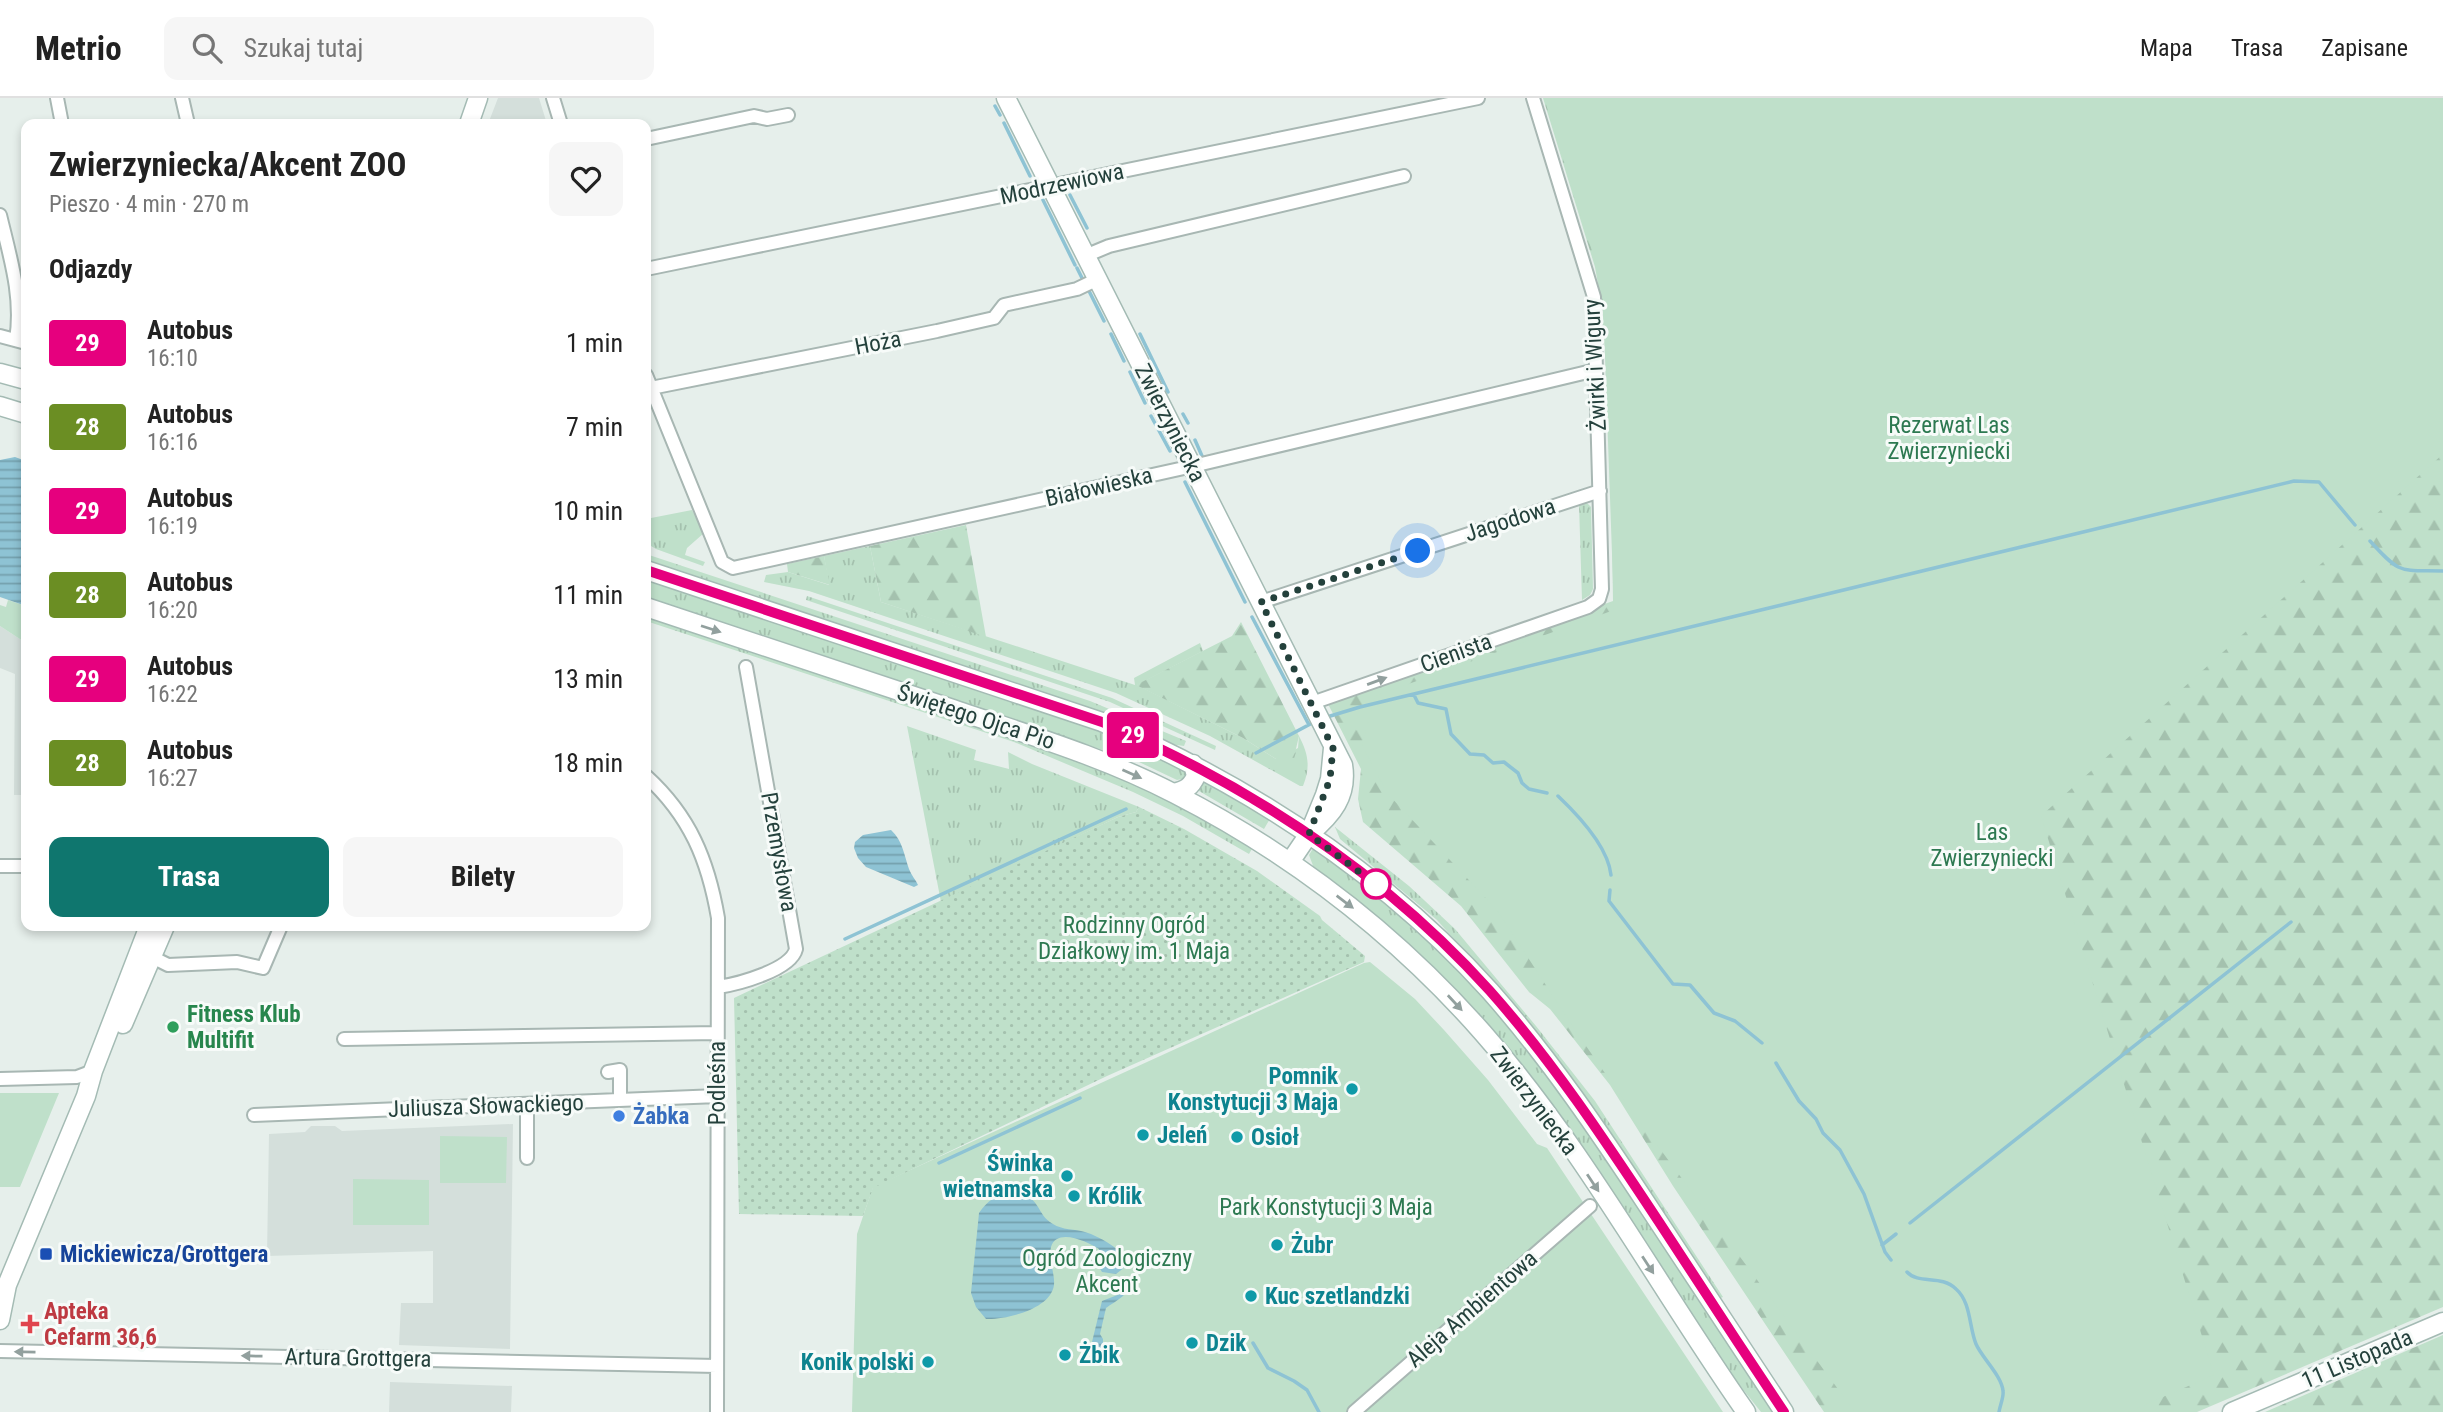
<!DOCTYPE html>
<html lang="pl">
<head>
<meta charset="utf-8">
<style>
  body { margin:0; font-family:"Roboto Condensed",sans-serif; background:#f6f6f6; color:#222; height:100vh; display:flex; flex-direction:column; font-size:26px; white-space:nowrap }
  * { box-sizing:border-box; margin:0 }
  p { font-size:23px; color:#767676 }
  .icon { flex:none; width:38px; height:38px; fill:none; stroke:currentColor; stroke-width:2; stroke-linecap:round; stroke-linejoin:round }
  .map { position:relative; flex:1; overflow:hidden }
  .drawer { position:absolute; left:21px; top:21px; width:630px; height:812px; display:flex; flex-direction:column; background:#fff; border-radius:14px; box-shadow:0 4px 10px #0003 }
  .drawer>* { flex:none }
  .badge { padding:0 14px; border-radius:5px; font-size:24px; line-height:46px }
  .you { position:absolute; width:35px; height:35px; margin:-18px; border:5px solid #fff; border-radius:50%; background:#1a73e8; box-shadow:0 0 0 10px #1a73e833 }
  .map>.badge { position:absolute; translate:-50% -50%; box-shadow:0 0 0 4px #fff }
  h2 { padding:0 28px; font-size:26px; line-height:63px }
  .round { display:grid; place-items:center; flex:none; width:74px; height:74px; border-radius:14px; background:#f6f6f6 }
  .headline { display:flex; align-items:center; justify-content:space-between; height:119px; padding:0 28px }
  h1 { font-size:33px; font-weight:700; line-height:52px }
  .action { display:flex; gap:14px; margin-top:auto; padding:14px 28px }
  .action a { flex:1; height:80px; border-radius:14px; background:#0f766e; color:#fff; font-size:28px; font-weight:700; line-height:80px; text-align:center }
  .action a+a { background:#f6f6f6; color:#222 }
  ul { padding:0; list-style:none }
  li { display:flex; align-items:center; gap:21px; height:84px; padding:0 28px }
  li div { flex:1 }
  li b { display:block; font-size:26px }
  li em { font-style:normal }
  li .badge { min-width:77px; font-weight:700; text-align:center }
  header { display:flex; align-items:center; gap:42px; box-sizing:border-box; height:98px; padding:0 35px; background:#fff; border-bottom:2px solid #e0e0e0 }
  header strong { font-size:33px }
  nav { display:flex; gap:38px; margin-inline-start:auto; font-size:24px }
  .search { width:490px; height:63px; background:#f6f6f6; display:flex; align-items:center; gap:18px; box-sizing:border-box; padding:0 24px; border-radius:14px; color:#767676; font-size:26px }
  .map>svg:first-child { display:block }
</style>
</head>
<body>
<header>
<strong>Metrio</strong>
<div class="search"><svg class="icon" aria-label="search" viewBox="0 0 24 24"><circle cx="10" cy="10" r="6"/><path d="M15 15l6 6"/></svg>Szukaj tutaj</div>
<nav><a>Mapa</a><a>Trasa</a><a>Zapisane</a></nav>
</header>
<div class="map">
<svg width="2443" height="1314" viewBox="0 0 2443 1314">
  <defs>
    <pattern id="grass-tufts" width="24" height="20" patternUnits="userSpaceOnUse" patternTransform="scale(1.75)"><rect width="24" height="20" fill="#bfe0ca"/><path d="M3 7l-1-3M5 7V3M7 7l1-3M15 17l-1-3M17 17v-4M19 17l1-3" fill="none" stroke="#a4c1ae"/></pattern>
    <pattern id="forest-firs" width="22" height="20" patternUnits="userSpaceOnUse" patternTransform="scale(1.75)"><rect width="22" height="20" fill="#bfe0ca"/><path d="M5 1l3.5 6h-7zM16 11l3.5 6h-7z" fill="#a4c1ae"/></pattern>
    <pattern id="garden-dots" width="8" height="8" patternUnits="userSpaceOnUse" patternTransform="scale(1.75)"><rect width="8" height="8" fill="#bfe0ca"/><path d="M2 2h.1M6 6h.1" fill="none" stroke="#a4c1ae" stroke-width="1.8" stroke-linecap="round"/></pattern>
    <pattern id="water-rules" width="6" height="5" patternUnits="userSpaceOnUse" patternTransform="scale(1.75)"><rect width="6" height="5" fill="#8ec3d4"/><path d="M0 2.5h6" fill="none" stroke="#74a0ad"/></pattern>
  </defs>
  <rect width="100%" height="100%" fill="#e6efeb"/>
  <path fill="#d4dfdb" d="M498 0H539L547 26H488Z
    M0 528 26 545V697H14L15 576 0 570Z
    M513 1026 510 1251 399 1247 401 1205H433V1153L267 1158 269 1036 305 1034 311 1028H335L342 1033Z
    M390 1284 512 1288 511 1314H389Z"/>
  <path fill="url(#grass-tufts)" d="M1587 405 1591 409 1593 491 1590 497 1582 502 1579 406Z
    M692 412 704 435 687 450 685 457 705 464 703 468 656 451 646 445V421Z
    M870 448 881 504 1135 587 1134 580 1200 545 1203 553 1137 587 1243 640 1276 661 1298 650 1299 638C1308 655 1311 669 1303 688H1300L1210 638 1116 595 866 512 809 493 764 484 766 477 788 474 829 487 824 458Z
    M646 456 1090 603 1186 643 1184 648 1170 646 1059 600 646 463Z
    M646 479 1117 637 1187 670V680L1177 682 1139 664 646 501Z
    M807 498 1112 600 1216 648 1215 652 1110 604 806 502Z
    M646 517 1090 666 1145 690 1253 749 1249 756 1183 718 1133 694 1014 644 646 523Z
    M907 628 976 652 974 662 1009 671 1008 654 1032 666 1139 709 1136 714 1118 719 941 804Z
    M1203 680 1271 719 1264 731 1199 693 1197 691Z
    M1335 729 1409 788 1455 831 1536 928 1595 1003 1723 1199 1718 1201 1519 915 1437 822 1340 741Z
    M1312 752H1319C1348 775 1379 797 1407 821 1463 869 1510 926 1555 983L1775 1314H1761L1721 1264 1555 1017 1315 773 1309 757Z"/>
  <path fill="url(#forest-firs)" d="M1543 0H2443V1209L2197 1314H1824L1673 1088 1610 987 1550 911 1529 894 1461 808 1363 724 1358 701 1361 671 1327 604 1613 503 1610 307 1601 203 1595 169Z
    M966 427 986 539 881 504 870 448Z
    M824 458 830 487 788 474 787 466Z
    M1241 524 1299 638 1294 659 1286 663 1276 661 1243 640 1136 587 1232 538Z
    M2443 1237V1314H2265Z"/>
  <path fill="#bfe0ca" d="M1544 0H2443V356L2041 718 2214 1277 2128 1314H1855L1623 1001 1577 935 1497 812 1387 695 1362 647 1375 598 1614 512 1603 203 1597 169Z
    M8 502 26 508V545L0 528V507L6 509Z
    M1370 864 1415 901 1444 932 1488 982 1537 1046 1547 1050 1723 1314H852L857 1136 873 1089 1364 865Z
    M0 995H59L20 1089H0Z
    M440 1038 507 1039 506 1085H440Z
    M353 1081 429 1082V1127H353Z"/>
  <path fill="url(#garden-dots)" d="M1139 709 1184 731 1257 773 1320 818 1322 822 1365 858 1364 864 1107 978 873 1090 863 1118 739 1116 734 900 1118 719 1136 714Z"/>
  <path fill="url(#water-rules)" d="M15 359 26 363V508L0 499V362Z
    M891 732C903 743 904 757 909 771 911 777 916 782 918 787L914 789 866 769 858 760 854 750 855 744 863 737Z
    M1012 1094C1042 1097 1035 1116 1053 1126 1062 1132 1075 1131 1085 1134 1101 1139 1116 1149 1127 1160L1125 1169 1116 1176 1102 1174 1099 1169V1151C1088 1144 1057 1129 1051 1149 1048 1161 1055 1175 1054 1187 1051 1211 1006 1222 986 1221L976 1209 971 1195 979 1115C987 1103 997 1096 1012 1094Z
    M1133 1183C1130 1196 1116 1203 1106 1210L1100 1236 1103 1241V1255L1099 1256 1091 1248 1102 1203 1120 1196 1122 1190 1121 1187Z"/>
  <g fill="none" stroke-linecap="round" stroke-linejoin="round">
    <path stroke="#8ec3d4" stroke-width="3.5" d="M995 8 1000 17
      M1004 25 1030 78
      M1070 97 1087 130
      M1043 102 1075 167
      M1077 170 1083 182
      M1089 193 1104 223
      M1111 236 1124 263
      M1140 236 1168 294
      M1130 274 1145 305
      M1183 316 1188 325
      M1151 318 1170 353
      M1195 342 1202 358
      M1185 384 1245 504
      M2370 443C2401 477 2399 472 2443 473
      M1252 519 1308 625
      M1414 597 1418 605 1446 611 1451 636 1470 656 1484 657 1493 665 1504 664 1518 675 1522 685 1529 691 1547 695
      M1327 619 1360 609 2294 383 2319 384 2355 427
      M1256 655 1316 623
      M1558 698C1578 717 1608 749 1611 777
      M1610 792 1609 803 1673 886 1690 887 1714 915 1735 923 1762 945
      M845 841 1126 711
      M1776 965 1799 1003 1816 1021 1823 1035 1840 1052 1864 1096 1885 1154 1891 1162
      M939 1065 1080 1000
      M1910 1125 2291 824
      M1882 1147 1896 1136
      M1907 1174C1919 1187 1941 1176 1956 1191 1971 1204 1969 1229 1976 1246 1982 1260 2002 1278 2003 1293 2004 1299 2000 1307 1999 1314
      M1253 1245 1268 1270 1294 1283 1307 1292 1319 1314"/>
    <g stroke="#a8b7b3" stroke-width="16">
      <path id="street" d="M57 0 62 26
        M182 0 188 26
        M553 0 561 26
        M646 41 754 18 767 21 788 17
        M0 117C10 159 23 199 16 242
        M1085 158 1109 148 1404 78
        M646 171 1478 0
        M0 238 26 245
        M646 277 722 464 733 470 1193 368 1596 272
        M651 290 937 233 994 220 1004 207 1077 191 1098 181
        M1261 504 1600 393
        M1312 605 1588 509 1599 501 1602 491 1594 199 1533 0
        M646 678C690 718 708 762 718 820L717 1314
        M0 768H26
        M152 859 168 867 237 864 263 870 281 828
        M718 889C738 886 791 872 796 851L746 569
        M344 941 717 935
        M608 974 620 972V1002
        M0 981 77 979 93 973
        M254 1017 718 998
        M527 1060V1006
        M0 1253 717 1268
        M1354 1314 1590 1108"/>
    </g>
    <g stroke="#a4bbb4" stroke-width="21">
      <path id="secondary" d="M1006 0 1343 667C1348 698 1332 717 1309 736
        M469 26 478 0
        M0 275 26 282
        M0 308 26 316
        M646 472 1102 624C1248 687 1383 774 1490 893 1550 961 1600 1035 1650 1111 1694 1178 1739 1246 1784 1314
        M646 509C747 543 848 577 950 610 1026 636 1104 659 1175 696 1292 756 1396 836 1483 935 1583 1049 1659 1190 1746 1314
        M1174 695C1186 692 1191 689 1196 678L1193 666
        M1290 764 1309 736 1325 697 1330 681 1333 650
        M123 926 165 828
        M0 1199 7 1187 86 998 93 973 149 828
        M0 1222 7 1187
        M2232 1314 2443 1224"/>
    </g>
    <use href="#street" stroke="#fff" stroke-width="12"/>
    <use href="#secondary" stroke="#fff" stroke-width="18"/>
  </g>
  <defs><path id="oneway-solid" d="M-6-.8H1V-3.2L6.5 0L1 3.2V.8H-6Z" transform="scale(1.75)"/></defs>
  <g fill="#92a09e">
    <use href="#oneway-solid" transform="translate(711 531) rotate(18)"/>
    <use href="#oneway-solid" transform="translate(1377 583) rotate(-20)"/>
    <use href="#oneway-solid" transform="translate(1132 676) rotate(24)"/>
    <use href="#oneway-solid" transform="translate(1345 804) rotate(37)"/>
    <use href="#oneway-solid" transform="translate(1455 905) rotate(47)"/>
    <use href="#oneway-solid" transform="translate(1593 1085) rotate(56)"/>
    <use href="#oneway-solid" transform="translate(1648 1167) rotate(57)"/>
    <use href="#oneway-solid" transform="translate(25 1254) rotate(-179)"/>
    <use href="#oneway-solid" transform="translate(252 1258) rotate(-179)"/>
  </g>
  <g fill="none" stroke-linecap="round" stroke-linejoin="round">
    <g stroke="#fff" stroke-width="16">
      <path id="line" d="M646 472 1102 624C1248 687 1383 774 1490 893 1554 965 1606 1044 1659 1124 1700 1187 1742 1251 1784 1314"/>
    </g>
    <use href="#line" stroke="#e6007e" stroke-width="10"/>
    <path stroke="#24413c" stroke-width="7" stroke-dasharray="0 12.6" d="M1376 786 1382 791 1309 736 1330 681 1333 650 1261 504 1418 453"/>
  </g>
  <circle fill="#fff" stroke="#e6007e" stroke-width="3.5" cx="1376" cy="786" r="14"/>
  <circle fill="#2e9e5b" stroke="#f7fbf9" stroke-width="2.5" cx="173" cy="929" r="7"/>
  <g fill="#0f9aa8" stroke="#f7fbf9" stroke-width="2.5">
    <circle cx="1352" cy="991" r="7"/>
    <circle cx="1143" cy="1037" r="7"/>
    <circle cx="1237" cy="1039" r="7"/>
    <circle cx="1067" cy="1078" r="7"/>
    <circle cx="1074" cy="1098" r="7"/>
    <circle cx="1277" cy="1147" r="7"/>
    <circle cx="1251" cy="1198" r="7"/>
    <circle cx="1192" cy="1245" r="7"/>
    <circle cx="1065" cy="1257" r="7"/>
    <circle cx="928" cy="1264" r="7"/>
  </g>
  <circle fill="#3f7fe0" stroke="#f7fbf9" stroke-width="2.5" cx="619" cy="1018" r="7"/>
  <rect fill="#1a4fb4" stroke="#f7fbf9" stroke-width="2.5" x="39" y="1149" width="14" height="14" rx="3.5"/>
  <path fill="#e0444e" stroke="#f7fbf9" stroke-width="2.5" d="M26.5 1215.5h7v7h7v7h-7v7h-7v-7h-7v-7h7z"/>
  <g text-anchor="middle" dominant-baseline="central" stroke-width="6" stroke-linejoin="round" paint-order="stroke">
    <g font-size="23" fill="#24413c" stroke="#f7fbf9">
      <text transform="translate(1062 86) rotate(-12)">Modrzewiowa</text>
      <text transform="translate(878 245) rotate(-11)">Hoża</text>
      <text transform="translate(1595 267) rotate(-93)">Żwirki i Wigury</text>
      <text transform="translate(1170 325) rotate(63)">Zwierzyniecka</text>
      <text transform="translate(1099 389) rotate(-13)">Białowieska</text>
      <text transform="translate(1510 422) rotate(-18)">Jagodowa</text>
      <text transform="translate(1456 555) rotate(-20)">Cienista</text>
      <text transform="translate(976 619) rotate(18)">Świętego Ojca Pio</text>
      <text transform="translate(779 754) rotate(80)">Przemysłowa</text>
      <text transform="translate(717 985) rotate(-90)">Podleśna</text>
      <text transform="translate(1534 1003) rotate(53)">Zwierzyniecka</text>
      <text transform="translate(486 1008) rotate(-2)">Juliusza Słowackiego</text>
      <text transform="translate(1472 1211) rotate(-41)">Aleja Ambientowa</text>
      <text transform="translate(358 1260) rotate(1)">Artura Grottgera</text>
      <text transform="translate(2357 1261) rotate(-23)">11 Listopada</text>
    </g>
    <g font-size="23" fill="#2d7951" stroke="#f7fbf9">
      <text x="1949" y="327">Rezerwat Las<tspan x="1949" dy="26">Zwierzyniecki</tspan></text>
      <text x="1992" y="734">Las<tspan x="1992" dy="26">Zwierzyniecki</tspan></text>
      <text x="1134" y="827">Rodzinny Ogród<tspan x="1134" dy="26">Działkowy im. 1 Maja</tspan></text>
      <text x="1326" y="1109">Park Konstytucji 3 Maja</text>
      <text x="1107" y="1160">Ogród Zoologiczny<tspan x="1107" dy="26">Akcent</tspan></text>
    </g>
    <g font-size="23" font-weight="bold" fill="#27864d" stroke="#f7fbf9" text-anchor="start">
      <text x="187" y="916">Fitness Klub<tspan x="187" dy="26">Multifit</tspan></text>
    </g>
    <g font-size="23" font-weight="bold" fill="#0d838f" stroke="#f7fbf9" text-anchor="start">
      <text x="1338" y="978" text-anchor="end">Pomnik<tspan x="1338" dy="26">Konstytucji 3 Maja</tspan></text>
      <text x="1157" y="1037">Jeleń</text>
      <text x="1251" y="1039">Osioł</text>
      <text x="1053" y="1065" text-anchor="end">Świnka<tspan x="1053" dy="26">wietnamska</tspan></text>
      <text x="1088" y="1098">Królik</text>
      <text x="1291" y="1147">Żubr</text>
      <text x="1265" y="1198">Kuc szetlandzki</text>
      <text x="1206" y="1245">Dzik</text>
      <text x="1079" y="1257">Żbik</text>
      <text x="914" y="1264" text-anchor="end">Konik polski</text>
    </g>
    <g font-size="23" font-weight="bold" fill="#366cbe" stroke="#f7fbf9" text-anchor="start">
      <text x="633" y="1018">Żabka</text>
    </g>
    <g font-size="23" font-weight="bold" fill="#164399" stroke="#f7fbf9" text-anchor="start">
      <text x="60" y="1156">Mickiewicza/Grottgera</text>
    </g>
    <g font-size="23" font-weight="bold" fill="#be3a42" stroke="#f7fbf9" text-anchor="start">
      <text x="44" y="1213">Apteka<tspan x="44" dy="26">Cefarm 36,6</tspan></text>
    </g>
  </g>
</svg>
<div class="you" style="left:1418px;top:453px"></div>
<b class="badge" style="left:1133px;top:637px;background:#e6007e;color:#fff">29</b>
<section class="drawer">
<div class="headline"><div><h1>Zwierzyniecka/Akcent ZOO</h1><p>Pieszo · 4 min · 270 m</p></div><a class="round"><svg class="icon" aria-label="heart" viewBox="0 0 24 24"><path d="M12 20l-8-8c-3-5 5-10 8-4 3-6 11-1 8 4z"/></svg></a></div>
<h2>Odjazdy</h2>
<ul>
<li><span class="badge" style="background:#e6007e;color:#fff">29</span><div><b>Autobus</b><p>16:10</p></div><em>1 min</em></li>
<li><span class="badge" style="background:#6b8e23;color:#fff">28</span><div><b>Autobus</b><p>16:16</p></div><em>7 min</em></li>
<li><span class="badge" style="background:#e6007e;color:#fff">29</span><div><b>Autobus</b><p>16:19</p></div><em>10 min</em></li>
<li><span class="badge" style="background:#6b8e23;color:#fff">28</span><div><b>Autobus</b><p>16:20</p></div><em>11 min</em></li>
<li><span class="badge" style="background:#e6007e;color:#fff">29</span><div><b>Autobus</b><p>16:22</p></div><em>13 min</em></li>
<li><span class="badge" style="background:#6b8e23;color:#fff">28</span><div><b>Autobus</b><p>16:27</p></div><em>18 min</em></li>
</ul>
<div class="action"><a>Trasa</a><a>Bilety</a></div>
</section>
</div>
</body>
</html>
